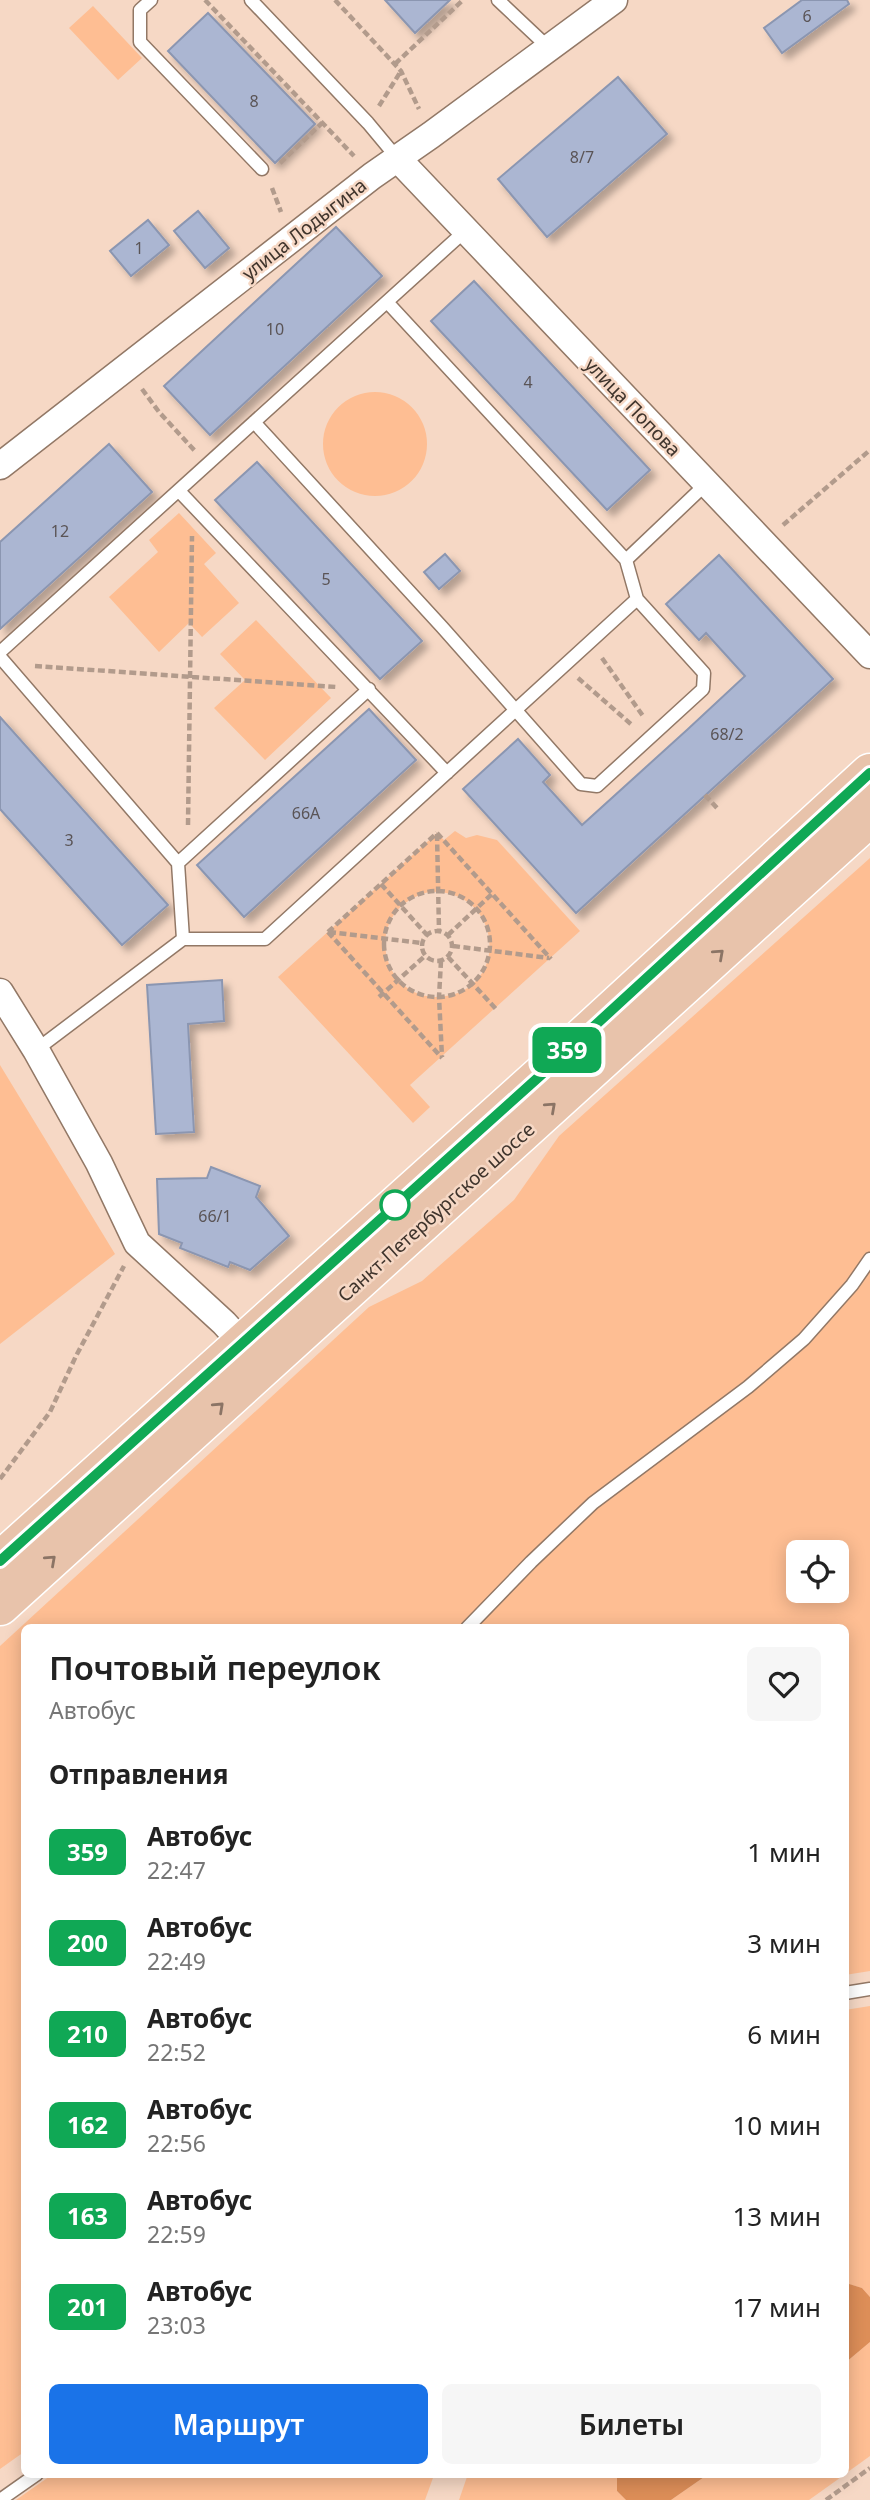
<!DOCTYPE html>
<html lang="ru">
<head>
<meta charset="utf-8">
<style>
  body { margin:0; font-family:"Noto Sans",sans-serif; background:#f6f6f6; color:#222; height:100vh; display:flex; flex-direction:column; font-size:26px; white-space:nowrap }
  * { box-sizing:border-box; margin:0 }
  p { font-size:23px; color:#767676 }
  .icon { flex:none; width:38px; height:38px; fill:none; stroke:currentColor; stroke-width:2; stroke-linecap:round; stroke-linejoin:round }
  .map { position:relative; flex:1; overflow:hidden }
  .side { position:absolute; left:21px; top:1624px; width:828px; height:854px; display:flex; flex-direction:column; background:#fff; border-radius:10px; box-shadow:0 4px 18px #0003 }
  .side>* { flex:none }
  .badge { padding:0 14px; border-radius:10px; font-size:24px; line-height:46px }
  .buttons { position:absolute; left:786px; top:1540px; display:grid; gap:14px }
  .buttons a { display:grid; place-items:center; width:63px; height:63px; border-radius:10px; background:#fff; box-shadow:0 4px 18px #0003; font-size:35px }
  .map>.badge { position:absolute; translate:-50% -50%; box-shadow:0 0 0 4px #fff }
  h2 { padding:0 28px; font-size:26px; line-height:63px }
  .round { display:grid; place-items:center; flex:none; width:74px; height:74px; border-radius:10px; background:#f6f6f6 }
  .summary { display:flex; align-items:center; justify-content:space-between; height:119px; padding:0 28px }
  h1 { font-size:33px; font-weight:600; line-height:52px }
  .primary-button { display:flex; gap:14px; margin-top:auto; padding:14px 28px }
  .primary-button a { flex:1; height:80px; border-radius:10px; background:#1a73e8; color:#fff; font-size:28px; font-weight:600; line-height:80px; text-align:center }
  .primary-button a+a { background:#f6f6f6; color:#222 }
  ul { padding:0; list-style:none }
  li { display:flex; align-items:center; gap:21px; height:91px; padding:0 28px }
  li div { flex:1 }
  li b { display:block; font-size:26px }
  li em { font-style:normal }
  li .badge { min-width:77px; font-weight:700; text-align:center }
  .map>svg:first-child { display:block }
</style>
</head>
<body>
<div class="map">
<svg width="870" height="2500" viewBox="0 0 870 2500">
  <defs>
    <filter id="shadow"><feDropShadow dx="6" dy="6" stdDeviation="3.5" flood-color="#0004"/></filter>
  </defs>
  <rect width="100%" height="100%" fill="#f6d8c5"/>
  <path fill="#febe93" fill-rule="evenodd" d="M93 6 142 58 118 80 69 28Z
    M323 444a52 52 0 1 1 104 0a52 52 0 1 1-104 0Z
    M179 513 216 553 204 564 239 603 202 637 189 623 159 652 109 597 158 552 149 540Z
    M256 620 331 698 265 760 214 708 245 680 220 654Z
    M455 831 466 838 477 835 497 840 580 931 410 1085 430 1107 413 1123 278 977 437 833 444 840ZM429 892C499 888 511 980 451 995 382 1012 356 910 429 892Z
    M870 858V1971L845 1975V1628H24V2452L0 2469V1646L369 1307 422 1281 514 1200 559 1136ZM798 1552H836V1591H798Z
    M0 1065 115 1254 0 1344Z
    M870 2006V2297L862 2288 845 2283V2010Z
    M870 2342V2456L845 2474V2363Z
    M53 2474H434V2475L425 2500H16Z
    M468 2474 617 2475V2491L626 2500H459Z
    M707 2475H844L809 2500H671Z"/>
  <path fill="#dd8e58" d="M846 2283 862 2288 870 2297V2342L845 2363Z
    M617 2475V2474L707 2475 671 2500H626L617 2491Z"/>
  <path fill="#abb6d2" stroke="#8b96b1" stroke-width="2" filter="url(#shadow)" d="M385 0H450L415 33Z
    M802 0H847L849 4 782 53 764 28Z
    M208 13 315 124 275 163 168 51Z
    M618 77 667 134 547 237 498 179Z
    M198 211 229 248 205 268 174 231Z
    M148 220 169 245 131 276 110 251Z
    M336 227 382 276 210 435 164 386Z
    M474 281 650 470 607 510 431 321Z
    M109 444 152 492 0 629V542Z
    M257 462 422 641 380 679 215 500Z
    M445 554 460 571 439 589 424 572Z
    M719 555 833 679 576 913 463 789 518 739 550 775 543 782 582 825 688 729 745 676 706 633 699 640 666 604Z
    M369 709 416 760 244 917 197 865Z
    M0 717 168 905 122 945 0 809Z
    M222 980 224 1021 188 1024 194 1132 156 1134 147 985Z
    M211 1167 260 1186 256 1197 289 1236 250 1270 230 1262 228 1267 180 1248 182 1243 159 1234 157 1179 207 1178Z"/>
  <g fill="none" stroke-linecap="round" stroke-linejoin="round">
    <g stroke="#927866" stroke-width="15">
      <path id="lane" d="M151 0 140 10V42L262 169
        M251 0 368 123 398 159
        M498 0 550 49
        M254 422 442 627 581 784 597 786 703 689 704 673 637 599
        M179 491 447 773
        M626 560 706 484
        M0 652 465 231
        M0 657 178 863 183 939
        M178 863 369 689
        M36 1050 183 939H265L637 599 626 560 388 303
        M467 1628 531 1562 593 1503 748 1387 804 1339 852 1285 870 1259
        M845 1993 870 1989
        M0 2500 37 2474"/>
    </g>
    <g stroke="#927866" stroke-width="29">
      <path id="street" d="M398 159 870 655
        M0 466 372 176 431 135 614 0
        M0 992 36 1050 99 1163 137 1243 224 1323 252 1354"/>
    </g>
    <g stroke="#fff" stroke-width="41">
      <path id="primary" d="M0 1561 541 1075 870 773
        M0 1606C290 1343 580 1080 870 817"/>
    </g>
    <path stroke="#b29b8c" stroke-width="4.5" stroke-dasharray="7 3.5" stroke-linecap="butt" d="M205 0 354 156
      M335 0 401 71 419 109
      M395 64 463 0
      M379 106 401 71
      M280 163 322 123
      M272 188 281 212
      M142 389 159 412 195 451
      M783 525 870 450
      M602 658 643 716
      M35 666 337 687
      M578 678 632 725
      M705 795 717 808
      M188 825 192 536
      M437 833 551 959
      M437 834 439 931
      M381 884 427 935
      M384 944a53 53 0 1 1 106 0a53 53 0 1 1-106 0Z
      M422 946a15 15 0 1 1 30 0a15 15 0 1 1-30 0Z
      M328 932 442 1058
      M328 932 437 833
      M329 932 422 943
      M448 935 492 894
      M453 946 549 958
      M448 957 496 1009
      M441 961 439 997 442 1057
      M379 997 426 955
      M0 1479 50 1412 76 1356 124 1266
      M826 2500 870 2468"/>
    <use href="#lane" stroke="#fff" stroke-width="12"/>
    <use href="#street" stroke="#fff" stroke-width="26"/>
    <use href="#primary" stroke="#e8c3ab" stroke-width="38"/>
  </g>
  <defs><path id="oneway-chevron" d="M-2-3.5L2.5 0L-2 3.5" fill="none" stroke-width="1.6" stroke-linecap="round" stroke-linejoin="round" transform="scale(1.75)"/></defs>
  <g stroke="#8b7465">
    <use href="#oneway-chevron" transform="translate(719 954) rotate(-42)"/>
    <use href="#oneway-chevron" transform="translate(551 1107) rotate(-42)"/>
    <use href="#oneway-chevron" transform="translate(219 1407) rotate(-43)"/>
    <use href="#oneway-chevron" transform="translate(51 1560) rotate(-42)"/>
  </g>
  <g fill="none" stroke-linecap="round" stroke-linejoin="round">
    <g stroke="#fff" stroke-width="16">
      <path id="line" d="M0 1561 541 1075 870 773"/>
    </g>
    <use href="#line" stroke="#10a855" stroke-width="10"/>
  </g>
  <circle fill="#fff" stroke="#10a855" stroke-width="3.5" cx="395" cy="1205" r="14"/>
  <g text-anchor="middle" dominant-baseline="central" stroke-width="5" stroke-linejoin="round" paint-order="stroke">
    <g font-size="16" fill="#5a5456">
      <text x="807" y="16">6</text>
      <text x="254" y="101">8</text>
      <text x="582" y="157">8/7</text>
      <text x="139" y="248">1</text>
      <text x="275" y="329">10</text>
      <text x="528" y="382">4</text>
      <text x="60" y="531">12</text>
      <text x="326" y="579">5</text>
      <text x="727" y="734">68/2</text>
      <text x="306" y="813">66А</text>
      <text x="69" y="840">3</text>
      <text x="215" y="1216">66/1</text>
    </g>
    <g font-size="19" fill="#3f342c" stroke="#f6d8c5">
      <text transform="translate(304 229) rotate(-38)">улица Лодыгина</text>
      <text transform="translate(633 407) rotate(46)">улица Попова</text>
      <text transform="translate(436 1212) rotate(-42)">Санкт-Петербургское шоссе</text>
    </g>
  </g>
</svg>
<div class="buttons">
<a><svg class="icon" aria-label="locate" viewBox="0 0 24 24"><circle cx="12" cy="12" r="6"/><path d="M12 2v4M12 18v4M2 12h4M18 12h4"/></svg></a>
</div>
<b class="badge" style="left:567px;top:1050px;background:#10a855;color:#fff">359</b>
<section class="side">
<div class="summary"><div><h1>Почтовый переулок</h1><p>Автобус</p></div><a class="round"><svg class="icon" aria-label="heart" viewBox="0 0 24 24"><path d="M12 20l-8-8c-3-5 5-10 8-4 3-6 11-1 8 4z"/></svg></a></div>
<h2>Отправления</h2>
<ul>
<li><span class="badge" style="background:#10a855;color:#fff">359</span><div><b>Автобус</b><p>22:47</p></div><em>1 мин</em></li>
<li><span class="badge" style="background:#10a855;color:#fff">200</span><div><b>Автобус</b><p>22:49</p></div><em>3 мин</em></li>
<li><span class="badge" style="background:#10a855;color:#fff">210</span><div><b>Автобус</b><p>22:52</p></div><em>6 мин</em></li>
<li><span class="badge" style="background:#10a855;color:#fff">162</span><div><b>Автобус</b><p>22:56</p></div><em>10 мин</em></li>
<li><span class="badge" style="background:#10a855;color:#fff">163</span><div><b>Автобус</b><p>22:59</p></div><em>13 мин</em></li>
<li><span class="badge" style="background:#10a855;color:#fff">201</span><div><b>Автобус</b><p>23:03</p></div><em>17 мин</em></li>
</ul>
<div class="primary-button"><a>Маршрут</a><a>Билеты</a></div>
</section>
</div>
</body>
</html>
